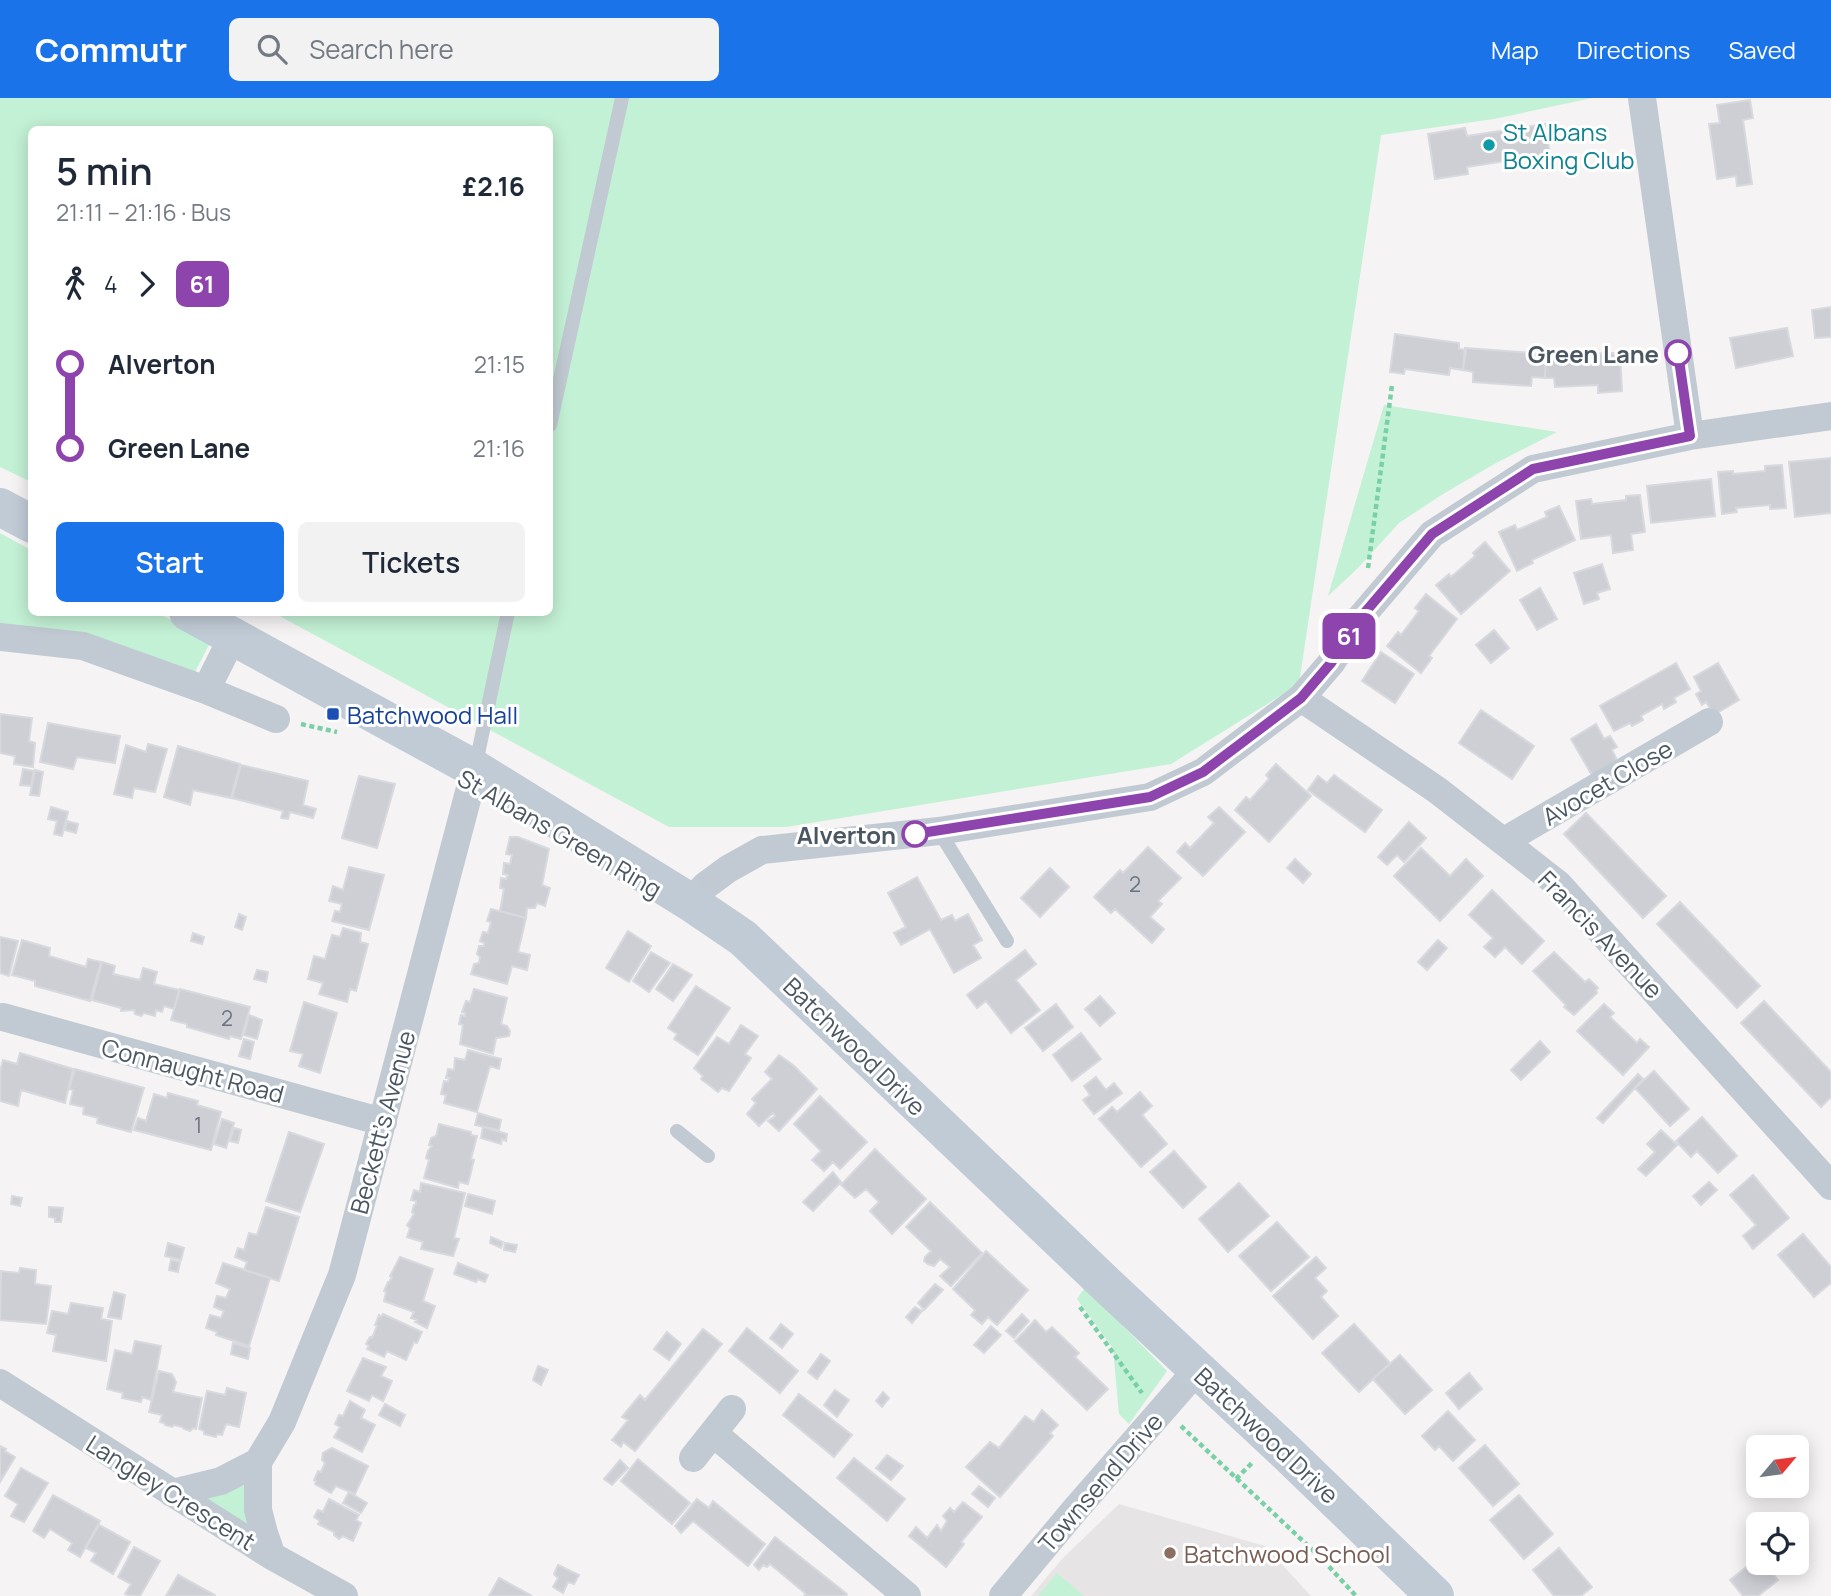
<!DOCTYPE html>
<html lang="en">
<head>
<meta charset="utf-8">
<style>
  body { margin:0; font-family:Manrope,sans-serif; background:#f2f2f3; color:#1f2937; height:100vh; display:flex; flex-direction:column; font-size:26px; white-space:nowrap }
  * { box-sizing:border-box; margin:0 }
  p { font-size:23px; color:#747a83 }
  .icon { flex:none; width:38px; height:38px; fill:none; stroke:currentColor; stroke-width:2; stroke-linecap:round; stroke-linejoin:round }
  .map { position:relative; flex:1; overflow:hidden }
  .panel { position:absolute; left:28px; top:28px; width:525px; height:490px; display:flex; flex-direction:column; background:#fff; border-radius:10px; box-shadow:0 4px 18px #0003 }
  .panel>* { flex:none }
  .badge { padding:0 14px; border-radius:10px; font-size:24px; line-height:46px }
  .needle { width:46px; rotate:61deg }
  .controls { position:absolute; left:1746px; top:1337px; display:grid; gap:14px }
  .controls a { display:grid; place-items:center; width:63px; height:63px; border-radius:10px; background:#fff; box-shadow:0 4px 18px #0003; font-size:35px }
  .map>.badge { position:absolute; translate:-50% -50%; box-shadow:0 0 0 4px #fff }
  .legs { display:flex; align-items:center; gap:10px; height:77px; padding:0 28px; font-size:23px }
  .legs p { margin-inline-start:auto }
  .overview { display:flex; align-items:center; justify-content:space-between; height:119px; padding:0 28px }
  h1 { font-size:38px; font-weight:600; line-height:52px }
  .action { display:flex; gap:14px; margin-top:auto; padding:14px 28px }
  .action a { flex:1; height:80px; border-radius:10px; background:#1a73e8; color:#fff; font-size:28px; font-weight:600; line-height:80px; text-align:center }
  .action a+a { background:#f2f2f3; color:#1f2937 }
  ul { padding:0 28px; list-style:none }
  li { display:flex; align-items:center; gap:24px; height:84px; font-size:26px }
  li i { display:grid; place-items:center; width:10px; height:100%; margin:0 9px; background:currentColor }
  li i::after { content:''; width:18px; height:18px; margin:-9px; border:5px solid; border-radius:50%; background:#fff }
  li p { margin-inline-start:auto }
  li:first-child i { background:linear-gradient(#0000 50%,currentColor 0) }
  li:last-child i { background:linear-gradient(currentColor 50%,#0000 0) }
  header { display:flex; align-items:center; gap:42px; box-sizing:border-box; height:98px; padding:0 35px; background:#1a73e8; color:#fff }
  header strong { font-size:33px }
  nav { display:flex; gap:38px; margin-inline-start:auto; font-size:24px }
  .search { width:490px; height:63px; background:#f2f2f3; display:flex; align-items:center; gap:18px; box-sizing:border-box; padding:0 24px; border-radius:10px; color:#747a83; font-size:26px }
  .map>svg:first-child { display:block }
</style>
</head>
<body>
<header>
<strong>Commutr</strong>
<div class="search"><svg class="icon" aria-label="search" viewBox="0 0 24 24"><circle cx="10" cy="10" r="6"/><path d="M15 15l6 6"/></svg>Search here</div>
<nav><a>Map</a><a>Directions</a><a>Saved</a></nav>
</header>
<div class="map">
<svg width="1831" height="1498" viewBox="0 0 1831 1498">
  <rect width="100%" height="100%" fill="#f5f3f3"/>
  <path fill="#e6e4e5" d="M1119 1406 1265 1448 1311 1498H1031L1062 1461Z"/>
  <path fill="#c3f1d5" d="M0 0H1592L1494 21 1381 37 1299 586 1171 666 786 729H669L274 515 550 514V32H32L31 384 0 369Z
    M1384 307 1557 334 1496 365 1443 396 1399 425 1358 470 1328 498Z
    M0 435 31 452 32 514 157 515 212 541 194 576 0 537Z
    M1085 1189 1167 1273 1129 1326 1119 1316 1113 1250 1077 1201Z
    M245 1387 249 1432 201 1401Z
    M1057 1475 1084 1498H1038Z"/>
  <path fill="#cdcfd5" stroke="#d7d9de" stroke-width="2" d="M1750 2 1753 20 1743 22 1752 86 1737 88 1736 78 1717 81 1709 26 1720 25 1717 7Z
    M1545 26 1550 56 1467 69 1468 76 1435 81 1428 36 1465 30 1467 38Z
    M1831 209V239L1815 240 1812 212Z
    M1787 230 1793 258 1736 270 1730 240Z
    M1395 236 1459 245V251L1466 252 1463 272 1450 270 1449 277 1405 271 1404 276 1390 274Z
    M1465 250 1546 256 1545 280 1532 279 1531 288 1473 284V274L1463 272Z
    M1620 255 1622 293 1598 295V287L1555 289 1554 280H1545L1546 256Z
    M1831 360V415L1795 419 1789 364Z
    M1782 367 1786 410 1770 411V407L1736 410 1737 414 1722 416 1718 374 1733 373V376L1765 373V368Z
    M1711 381 1715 418 1651 425 1647 388Z
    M1640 397 1645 434 1631 436 1633 452 1613 455 1611 437 1581 441 1576 403 1591 401 1592 406 1626 402V398Z
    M1559 408 1575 442 1532 462 1533 465 1517 473 1499 434 1515 427 1517 432 1547 419 1545 414Z
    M1485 444 1510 473 1461 516 1436 487 1449 476 1451 479 1475 458 1473 455Z
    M1602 466 1610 491 1597 495 1599 501 1584 506 1574 475Z
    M1540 490 1557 521 1537 532 1520 502Z
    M1426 496 1457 521 1429 558 1432 560 1421 575 1387 548 1398 534 1401 537 1419 513 1415 510Z
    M1494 532 1509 550 1491 565 1476 547Z
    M1381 554 1414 576 1395 605 1362 583Z
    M1676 565 1690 591 1674 600 1676 604 1664 611 1662 606 1641 618 1643 622 1632 628 1630 625 1614 633 1600 608Z
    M1718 565 1739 602 1714 617 1706 604 1702 607 1696 596 1701 593 1694 579Z
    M1481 612 1534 648 1512 681 1459 645Z
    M0 616 32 620 29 643 35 645 33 669 14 666 15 658 0 655Z
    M48 625 120 638 115 665 77 659 73 671 40 664Z
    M1596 626 1604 641 1610 638 1617 649 1612 652 1618 664 1593 679 1571 641Z
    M148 646 167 651 155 694 134 690 132 700 114 696 126 647 146 654Z
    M178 648 240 666 231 700 193 692 190 707 164 699Z
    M1276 666 1311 698 1269 744 1235 712 1246 699 1250 702 1269 681 1266 677Z
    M241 667 308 683 303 707 316 711 313 720 290 714 288 721 281 720 283 713 232 700Z
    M23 671 34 673 31 688 20 687Z
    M35 672 43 674 39 698 30 697Z
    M1334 677 1382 712 1365 734 1308 692 1318 678 1327 685Z
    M359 678 395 686 377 750 342 740Z
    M51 709 68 714 62 738 54 736 57 723 48 721Z
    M1219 709 1245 734 1203 778 1177 754 1185 745 1190 750 1214 725 1208 719Z
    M1586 715 1666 798 1643 820 1564 736Z
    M67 723 78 726 76 735 65 732Z
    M1409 724 1426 740 1404 764 1397 757 1387 767 1378 759Z
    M510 739H518L549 751 542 787 550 790 545 808 537 805 535 810H527L526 820 500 813 504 791 500 790 501 780 506 781 508 777 503 776 504 765 510 766 512 757 506 756Z
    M1148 749 1181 780 1158 803 1162 806 1150 819 1164 831 1152 845 1115 811 1111 815 1094 799 1120 772 1123 775Z
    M1421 750 1450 778 1466 761 1483 778 1440 823 1394 778Z
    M1295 761 1311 776 1303 785 1287 770Z
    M349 769 384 777 369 832 332 823 335 813 340 814 342 806 329 803 333 788 343 792Z
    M1050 770 1069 789 1040 819 1021 800Z
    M917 779 941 822 952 817 955 823 968 816 982 842 973 847 981 860 954 875 930 831 901 847 894 835 906 829 888 795Z
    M1492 792 1544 843 1522 866 1505 849 1495 859 1484 849 1493 840 1469 817Z
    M1680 804 1760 888 1737 910 1657 826Z
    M491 811 526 820 518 854 530 857 527 872 512 868 507 886 471 876 474 866 479 865 480 859 477 856 479 848H484V845L480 843 483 834 488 835 491 824 487 823Z
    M239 816 246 819 242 832 235 829Z
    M343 830 361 835 360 844 368 846 356 893 350 891 347 904 319 896 323 885 308 881 314 858 325 861 332 837 340 839Z
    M628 833 651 848 629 884 606 870Z
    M193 835 204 839 202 846 191 843Z
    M0 839 18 843 9 878 0 875Z
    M22 842 50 850 49 858 86 869 88 861 101 864 90 903 35 888V883L12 877Z
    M1438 842 1447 850 1427 872 1418 864Z
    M1025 852 1036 866 1016 882 1040 912 1011 935 986 903 977 910 967 897Z
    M651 854 670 865 649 894 633 883Z
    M1554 854 1585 884 1589 881 1598 890 1596 892 1597 895 1574 917 1564 909 1566 907 1533 873Z
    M102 864 115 868 113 876 140 882 143 870 157 874 154 886 179 892 174 911 164 908 162 914 156 912 155 918 144 915 141 918 135 916 134 912 121 913V910L92 902Z
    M673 866 692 877 673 903 656 891Z
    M257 872 268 874 266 884 254 881Z
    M696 888 730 910 698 957 674 941 677 936 668 930Z
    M180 891 250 909 241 941 230 938 229 941 187 929V926L171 922Z
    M474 891 507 900 501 926 507 928 510 933 509 938 496 940 493 956 460 946 463 927 459 926 461 917 465 918V915L462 914 466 903 470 904Z
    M1100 898 1115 915 1100 928 1085 911Z
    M1764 903 1831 974V999L1821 1009 1741 925Z
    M304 904 337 915 320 975 299 968 303 956 290 953Z
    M1056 906 1073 929 1043 953 1025 930Z
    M1604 906 1614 915 1610 919 1637 945 1640 941 1649 949 1623 977 1577 933Z
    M249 917 262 922 257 941 244 937Z
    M741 927 758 938 745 956 751 960 729 993 722 990 718 994 701 981 703 978 694 970 717 939 729 946Z
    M1081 935 1101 961 1072 983 1053 957Z
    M244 941 254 944 250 961 239 958Z
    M1540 943 1550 954 1521 982 1511 972Z
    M468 952 501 961 499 971 490 968 477 1014 444 1005 446 997 441 996 444 983 448 984 449 980H446L448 971 454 972 455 960 465 962Z
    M20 955 73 971 65 1005 21 992 18 1008 0 1003V973L3 962 17 966Z
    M779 957 793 967 817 991 779 1033 768 1023 775 1018 773 1015 759 1028 747 1016 756 1005 752 1001 772 981 765 974Z
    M75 971 144 990 131 1034 97 1025 98 1020 83 1016 84 1009 70 1006 73 992 69 991Z
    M1654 973 1689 1011 1670 1028 1635 990Z
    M1638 976 1643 981 1603 1025 1597 1020Z
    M1096 979 1106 992 1114 985 1122 995 1094 1016 1083 1002 1090 997 1084 988Z
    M1140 994 1152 1008 1142 1017 1167 1046 1141 1069 1099 1021 1112 1009 1117 1014Z
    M168 995 198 1003 197 1007 221 1014 211 1052 134 1032 138 1020 146 1023 154 996 167 1000Z
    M820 998 867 1044 840 1071 833 1064 824 1073 812 1062 821 1053 794 1026Z
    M478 1015 501 1022 499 1032 475 1027Z
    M1702 1019 1737 1058 1718 1075 1697 1053 1691 1059 1676 1043Z
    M222 1021 234 1025 226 1050 214 1046Z
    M439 1026 471 1034V1037L477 1038 471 1061 474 1062 468 1086 459 1084 458 1090 424 1080 429 1062 426 1060 428 1053 432 1048 429 1047 431 1040 436 1038Z
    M483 1029 507 1036 506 1043 502 1041 501 1046 481 1040Z
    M234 1030 241 1032 238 1045 230 1043Z
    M1661 1032 1677 1047 1646 1078 1638 1071 1655 1054 1647 1046Z
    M289 1034 324 1046 300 1114 266 1103Z
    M875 1051 926 1101 892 1136 870 1113 879 1104 866 1091 855 1100 841 1087Z
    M1174 1053 1206 1089 1183 1110 1150 1074Z
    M833 1074 841 1084 813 1113 803 1104Z
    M1753 1077 1789 1120 1753 1151 1743 1138 1756 1127 1730 1097Z
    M1709 1084 1717 1092 1701 1107 1693 1098Z
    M421 1085 465 1095 454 1140 459 1141 453 1158 421 1151 423 1144 407 1139 410 1130 407 1127 414 1116 412 1114 414 1107 416 1106V1103L411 1102 414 1092 420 1094Z
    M1239 1085 1269 1118 1228 1154 1199 1121Z
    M468 1096 495 1103 492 1116 465 1108Z
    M12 1098 22 1100 20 1108 11 1106Z
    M930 1104 982 1155 951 1188 940 1178 950 1169 940 1161 934 1168 928 1166 924 1163 925 1159 931 1153 906 1129Z
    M49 1109 63 1110 61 1124H55V1120L49 1119Z
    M266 1109 299 1119 279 1183 244 1172 247 1164 235 1159 238 1150 244 1152 249 1135 257 1137Z
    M1277 1124 1309 1159 1271 1193 1239 1158Z
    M1803 1136 1831 1169V1185L1814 1199 1778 1157Z
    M491 1139 503 1144 501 1150 490 1145Z
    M168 1145 184 1150 181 1162 165 1158Z
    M505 1145 517 1147 515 1154 504 1152Z
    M986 1153 1028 1192 997 1227 988 1219 982 1226 971 1217 975 1212 953 1191Z
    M400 1159 433 1171 423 1203 435 1208 427 1230 415 1224 417 1222 411 1220 414 1214 384 1203 386 1194 384 1193 388 1184H389L392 1179 390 1178Z
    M1316 1159 1326 1170 1315 1180 1327 1193 1321 1199 1338 1218 1313 1241 1273 1198Z
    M171 1162 180 1164 178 1174 169 1172Z
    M223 1165 270 1180 249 1248 216 1237 217 1234 206 1230 210 1217 221 1220 224 1213 214 1209 217 1198 226 1200 230 1191 216 1185Z
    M458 1165 488 1177 485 1184 478 1181 476 1184 454 1176Z
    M20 1170 36 1172 35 1186 51 1188 46 1226 0 1222 1 1173 19 1175Z
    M935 1186 943 1192 924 1212 918 1205Z
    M114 1194 125 1197 121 1221 108 1219Z
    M71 1205 103 1210 101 1221 112 1223 106 1263 53 1253 56 1237 47 1235 52 1213 68 1216Z
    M915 1209 922 1213 912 1225 906 1219Z
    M383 1216 422 1234 417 1245 414 1244 406 1262 387 1253 384 1259 367 1251 369 1248 366 1246 370 1239 372 1240 377 1228 375 1227 379 1217 381 1219Z
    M1022 1216 1029 1223 1014 1240 1006 1233Z
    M1035 1222 1046 1234 1052 1229 1079 1255 1075 1259 1108 1291 1087 1312 1015 1243Z
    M781 1226 793 1236 782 1250 770 1240Z
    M1354 1226 1390 1265 1359 1294 1322 1255Z
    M991 1228 1001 1237 984 1255 974 1247Z
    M747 1230 798 1273 780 1295 729 1253Z
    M703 1231 722 1246 635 1353 623 1344 621 1349 612 1342 628 1322 622 1319 640 1297 645 1302Z
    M667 1234 681 1246 669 1262 654 1251Z
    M135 1243 161 1248 151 1302 142 1299 141 1304 122 1300 123 1295 107 1291 115 1252 132 1256Z
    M233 1245 250 1250 248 1261 231 1256Z
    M821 1256 830 1263 817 1281 808 1274Z
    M1400 1257 1432 1292 1405 1316 1373 1281Z
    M363 1260 386 1269 381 1278 392 1283 383 1303 372 1297 369 1303 347 1293Z
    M538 1268 548 1272 541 1287 533 1282Z
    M159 1273 172 1276 176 1284 173 1294 202 1300 196 1331 193 1330 190 1333 184 1331 182 1329 174 1327 172 1329 165 1327 164 1325 160 1324 162 1317 149 1314Z
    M1469 1275 1482 1291 1459 1311 1446 1295Z
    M227 1290 246 1295 239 1329 226 1326 222 1337 217 1336 216 1339 204 1336V1333L199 1331 207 1293 225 1297Z
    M835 1292 849 1302 837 1319 824 1307Z
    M883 1294 889 1300 882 1309 876 1303Z
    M799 1296 852 1337 834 1359 783 1317Z
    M350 1303 365 1312 361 1320 375 1327 362 1354 334 1339 340 1329 335 1326 339 1317 343 1318Z
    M385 1306 405 1317 400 1328 379 1317Z
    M1042 1312 1058 1327 1050 1335 1053 1338 1000 1399 966 1369 990 1344 999 1350 1025 1318 1034 1324Z
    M1448 1313 1475 1342 1453 1363 1439 1348 1435 1352 1422 1338Z
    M1485 1347 1519 1386 1493 1408 1459 1370Z
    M0 1348 6 1351 5 1353 15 1359 0 1384Z
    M332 1350 368 1368 355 1396 336 1388 331 1395 315 1386 316 1383 314 1382 318 1373 321 1374 325 1365 322 1362 323 1355Z
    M887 1357 903 1368 891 1382 876 1370Z
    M854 1360 905 1401 887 1423 837 1380Z
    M638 1361 690 1405 672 1426 621 1383Z
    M620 1362 628 1370 612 1387 604 1381Z
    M21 1370 48 1385 24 1424 11 1418 18 1406 5 1398Z
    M979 1388 995 1400 988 1409 972 1396Z
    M349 1394 367 1405 361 1415 343 1405Z
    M53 1397 100 1423 80 1459 68 1452 72 1445 50 1431 44 1440 33 1433Z
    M1519 1397 1553 1436 1524 1461 1490 1422Z
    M329 1401 359 1417 356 1422 361 1425 353 1443 343 1438 339 1441 334 1437V1434L318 1426 320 1423 314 1419 318 1412 323 1414Z
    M697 1401 709 1410 713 1403 765 1446 748 1468 693 1423 681 1435 675 1428Z
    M963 1404 982 1419 961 1444 964 1446 946 1469 909 1438 916 1429 927 1440 937 1427 941 1433 947 1423 943 1418 950 1410 954 1414Z
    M99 1427 130 1444 113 1476 91 1463 96 1455 86 1450Z
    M775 1439 847 1496 846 1498H804L806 1496 770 1466 767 1469 763 1467 759 1472 754 1467Z
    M134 1449 160 1463 140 1498H130L125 1496 131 1486 118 1479Z
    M1559 1450 1592 1489 1581 1498H1554L1533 1472Z
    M1759 1459V1465H1764L1778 1482 1758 1498H1743L1730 1482Z
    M558 1467 579 1477 574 1486 568 1484 563 1495 553 1489 558 1480 554 1476Z
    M178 1477 215 1497V1498H166Z
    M499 1480 532 1498H489Z"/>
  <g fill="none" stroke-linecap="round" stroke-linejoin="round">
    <path stroke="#7ad0a6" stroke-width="4.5" stroke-dasharray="5 3.5" stroke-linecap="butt" d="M1368 470 1392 287
      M301 626 337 634
      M1080 1209 1142 1295
      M1181 1328 1322 1461 1356 1498
      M1236 1381 1253 1364"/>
    <path stroke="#c1cad2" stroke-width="14" d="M550 327 622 0
      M475 670 508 514
      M939 733 1007 843
      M677 1033 708 1058"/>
    <path stroke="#c1cad2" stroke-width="28" d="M1642 0 1690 338
      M0 539 83 548 206 592 276 621
      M206 592 232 540
      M1301 600 1437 692 1558 786 1831 1088
      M1504 743 1709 624
      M690 804 705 788 728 771 762 752 939 733 1150 699 1203 674 1301 600 1331 565 1361 519 1432 436 1533 371 1690 338 1831 318
      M3 919 383 1024
      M0 1285 272 1458 344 1498
      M713 1335 907 1498
      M693 1360 732 1311
      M258 1364V1412L264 1435 272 1458
      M172 1395 221 1383 258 1364 282 1324 342 1177 475 671
      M1003 1498 1074 1413 1197 1272"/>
    <path stroke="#c1cbd6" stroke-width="38" d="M0 409 32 426
      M188 514 475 671 690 804 743 840 1109 1189 1286 1354 1435 1498"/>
  </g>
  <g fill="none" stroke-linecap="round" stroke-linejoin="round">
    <g stroke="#fff" stroke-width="16">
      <path id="line-1" d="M915 736 1150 699 1203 674 1301 600 1331 565 1361 519 1432 436 1533 371 1690 338 1678 255"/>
    </g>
    <use href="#line-1" stroke="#8e44ad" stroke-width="10"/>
  </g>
  <circle fill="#0f9aa8" stroke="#fff" stroke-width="2.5" cx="1489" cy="47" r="7"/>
  <g fill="#fff" stroke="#8e44ad" stroke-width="3.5">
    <circle cx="1678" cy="255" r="12"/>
    <circle cx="915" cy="736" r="12"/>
  </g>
  <rect fill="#1a4fb4" stroke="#fff" stroke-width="2.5" x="326" y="609" width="14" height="14" rx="3.5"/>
  <circle fill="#8d6e63" stroke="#fff" stroke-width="2.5" cx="1170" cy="1455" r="7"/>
  <g text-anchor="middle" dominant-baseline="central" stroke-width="6" stroke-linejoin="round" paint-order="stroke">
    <g font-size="21" fill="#6b747e">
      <text x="1135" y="786">2</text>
      <text x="227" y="920">2</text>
      <text x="198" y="1027">1</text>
    </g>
    <g font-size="24" fill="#0d838f" stroke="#fff" text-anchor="start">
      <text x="1503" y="33">St Albans<tspan x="1503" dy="28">Boxing Club</tspan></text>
    </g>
    <g font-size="24" font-weight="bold" fill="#4a5661" stroke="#fff" text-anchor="end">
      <text x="1659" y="255">Green Lane</text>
      <text x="896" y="736">Alverton</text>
    </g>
    <g font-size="24" fill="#164399" stroke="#fff" text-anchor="start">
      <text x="347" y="616">Batchwood Hall</text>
    </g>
    <g font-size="24" fill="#4a5661" stroke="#fff">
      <text transform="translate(1607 684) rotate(-30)">Avocet Close</text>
      <text transform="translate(560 735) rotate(30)">St Albans Green Ring</text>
      <text transform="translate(1601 836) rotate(46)">Francis Avenue</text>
      <text transform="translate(855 948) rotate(44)">Batchwood Drive</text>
      <text transform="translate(193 972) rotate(15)">Connaught Road</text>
      <text transform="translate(382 1024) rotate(-75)">Beckett's Avenue</text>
      <text transform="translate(1267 1337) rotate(43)">Batchwood Drive</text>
      <text transform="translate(1100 1384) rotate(-49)">Townsend Drive</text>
      <text transform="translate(171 1394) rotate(32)">Langley Crescent</text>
    </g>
    <g font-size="24" fill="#785e54" stroke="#fff" text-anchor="start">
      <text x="1184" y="1455">Batchwood School</text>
    </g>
  </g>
</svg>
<div class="controls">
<a><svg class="needle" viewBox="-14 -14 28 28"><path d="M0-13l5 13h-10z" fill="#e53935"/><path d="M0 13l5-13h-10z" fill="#747a83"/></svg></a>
<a><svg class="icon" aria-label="locate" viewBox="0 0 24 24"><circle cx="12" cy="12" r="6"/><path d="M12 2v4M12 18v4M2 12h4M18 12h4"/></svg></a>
</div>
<b class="badge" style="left:1349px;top:538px;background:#8e44ad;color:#fff">61</b>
<section class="panel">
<div class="overview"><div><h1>5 min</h1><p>21:11 – 21:16 · Bus</p></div><b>£2.16</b></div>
<div class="legs"><svg class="icon" aria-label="walk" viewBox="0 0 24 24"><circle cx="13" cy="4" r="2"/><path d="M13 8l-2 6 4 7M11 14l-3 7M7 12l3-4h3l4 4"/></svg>4<svg class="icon" aria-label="forward" viewBox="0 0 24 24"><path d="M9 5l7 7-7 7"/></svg><b class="badge" style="background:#8e44ad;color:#fff">61</b></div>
<ul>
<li><i style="color:#8e44ad"></i><b>Alverton</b><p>21:15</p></li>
<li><i style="color:#8e44ad"></i><b>Green Lane</b><p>21:16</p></li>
</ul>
<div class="action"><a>Start</a><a>Tickets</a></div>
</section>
</div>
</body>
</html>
